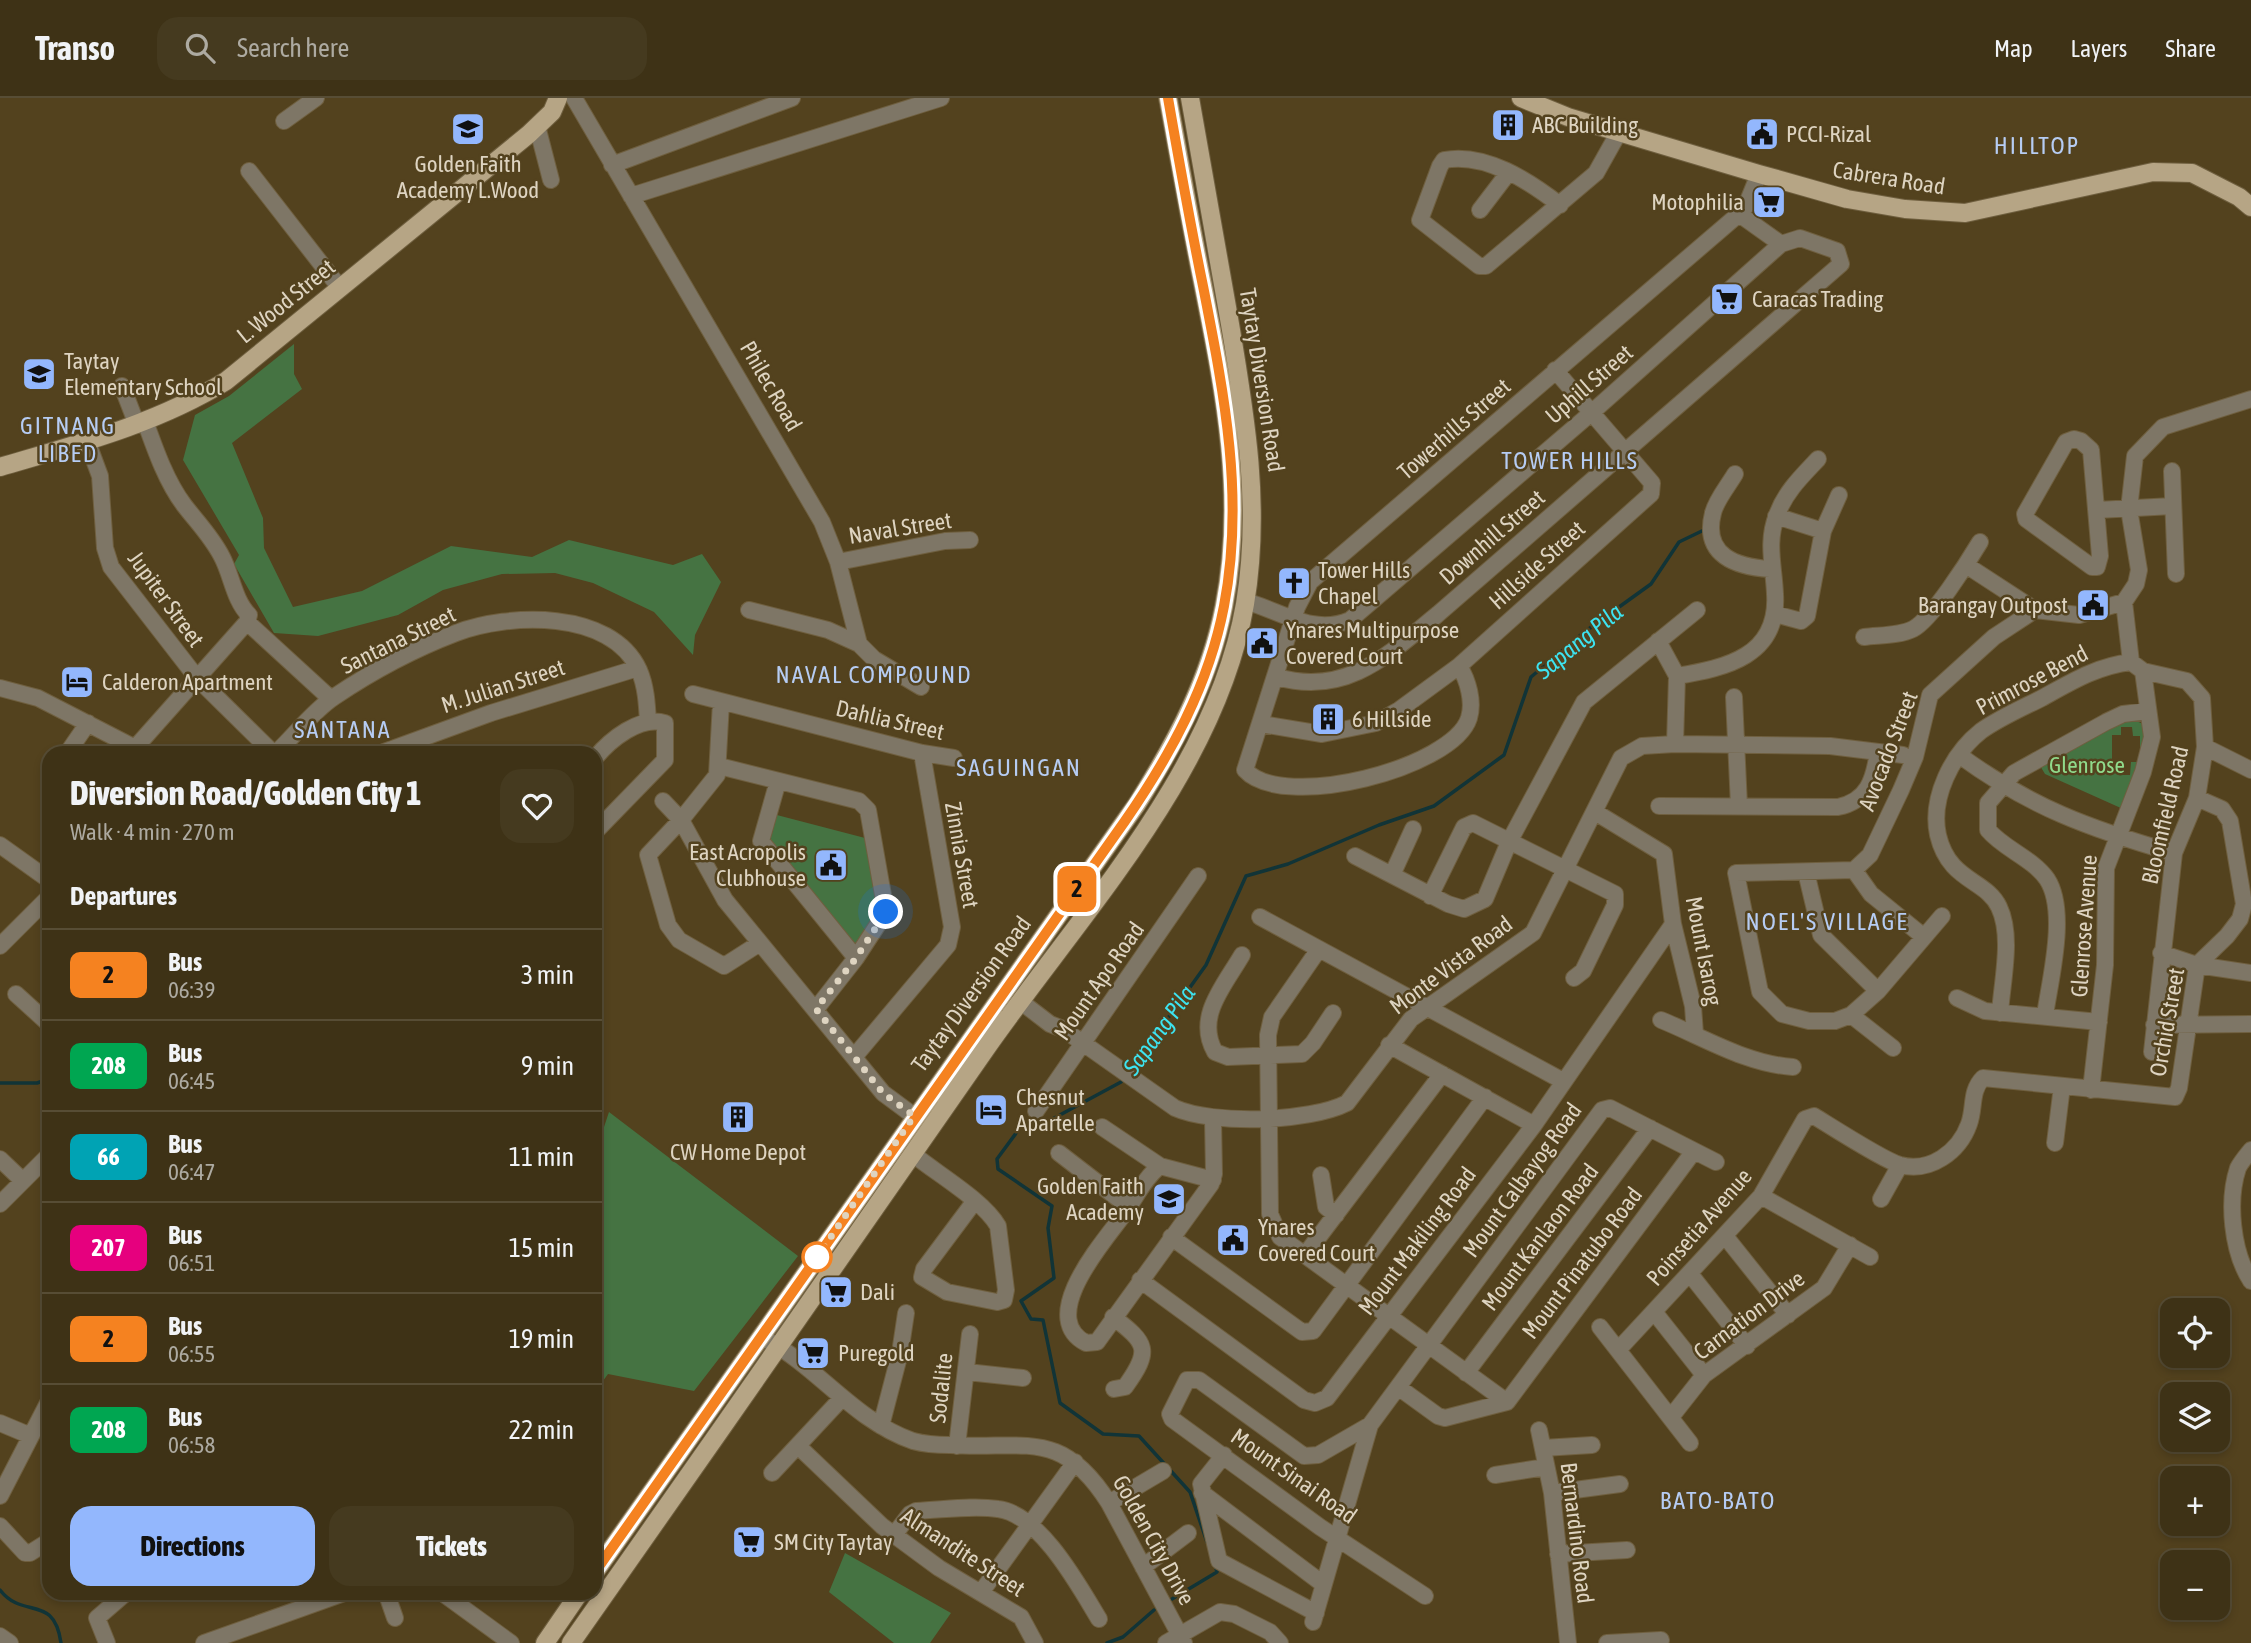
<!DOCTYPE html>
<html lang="en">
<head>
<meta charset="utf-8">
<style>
  body { margin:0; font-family:"Asap Condensed",sans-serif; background:#453a1f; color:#f1f3f6; height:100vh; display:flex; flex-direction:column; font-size:26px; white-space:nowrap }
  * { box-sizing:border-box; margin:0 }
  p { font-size:23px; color:#adaaa1 }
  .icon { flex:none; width:38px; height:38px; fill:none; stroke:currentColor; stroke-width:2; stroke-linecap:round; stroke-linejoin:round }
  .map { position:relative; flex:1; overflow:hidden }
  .side { position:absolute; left:42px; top:648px; width:560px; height:854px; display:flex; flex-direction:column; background:#3e3216; border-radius:21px; box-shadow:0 4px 10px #0003,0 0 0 2px #574d35 }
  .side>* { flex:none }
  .badge { padding:0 14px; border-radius:10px; font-size:24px; line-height:46px }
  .fabs { position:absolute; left:2160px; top:1200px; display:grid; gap:14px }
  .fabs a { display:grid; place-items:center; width:70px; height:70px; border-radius:14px; background:#3e3216; box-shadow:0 4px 10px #0003,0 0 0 2px #574d35; font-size:35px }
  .you { position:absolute; width:35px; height:35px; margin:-18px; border:5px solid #fff; border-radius:50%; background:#1a73e8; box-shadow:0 0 0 10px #1a73e833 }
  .map>.badge { position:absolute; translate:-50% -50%; box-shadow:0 0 0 4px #fff }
  h2 { padding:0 28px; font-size:26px; line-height:63px }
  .round { display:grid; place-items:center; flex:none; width:74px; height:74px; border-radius:21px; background:#453a1f }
  .summary { display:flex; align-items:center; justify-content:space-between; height:119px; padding:0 28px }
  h1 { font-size:33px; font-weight:800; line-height:52px }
  .button { display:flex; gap:14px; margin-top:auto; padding:14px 28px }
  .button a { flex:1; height:80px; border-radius:21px; background:#93b7fd; color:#111; font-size:28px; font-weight:800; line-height:80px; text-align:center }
  .button a+a { background:#453a1f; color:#f1f3f6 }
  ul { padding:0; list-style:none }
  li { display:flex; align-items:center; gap:21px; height:91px; padding:0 28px; border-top:2px solid #574d35 }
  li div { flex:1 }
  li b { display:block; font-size:26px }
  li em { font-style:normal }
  li .badge { min-width:77px; font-weight:700; text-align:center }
  header { display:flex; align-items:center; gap:42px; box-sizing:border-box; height:98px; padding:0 35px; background:#3e3216; border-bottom:2px solid #574d35 }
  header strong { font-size:33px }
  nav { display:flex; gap:38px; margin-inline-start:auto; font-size:24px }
  .search { width:490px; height:63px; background:#453a1f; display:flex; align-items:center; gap:18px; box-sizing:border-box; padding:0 24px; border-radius:21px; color:#adaaa1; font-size:26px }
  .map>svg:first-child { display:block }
</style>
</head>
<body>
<header>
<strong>Transo</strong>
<div class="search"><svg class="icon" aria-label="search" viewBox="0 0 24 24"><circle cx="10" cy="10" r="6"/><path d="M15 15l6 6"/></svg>Search here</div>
<nav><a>Map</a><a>Layers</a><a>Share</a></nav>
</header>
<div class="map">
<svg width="2251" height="1545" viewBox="0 0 2251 1545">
  <rect width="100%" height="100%" fill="#53421e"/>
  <path fill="#457342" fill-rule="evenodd" d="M294 246V276L302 291 232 345 263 420 264 450 293 509 362 493 451 448 532 459 569 442 673 467 702 456 721 484 695 537 693 557 654 514 593 485 555 475 502 476 443 492 398 517 318 538 274 535 234 466 239 457 183 362 195 317 229 298Z
    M2131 621 2146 627C2154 652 2132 687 2123 711L2045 676 2039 666 2112 625ZM2121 629H2132L2133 638H2140V664H2131L2130 677H2121V664H2112V637H2121Z
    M773 716 865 740 880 819 853 852 766 745Z
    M609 1014 798 1158 694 1293 608 1276 595 1294V1056Z
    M845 1455 951 1515 930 1545H894L829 1494Z"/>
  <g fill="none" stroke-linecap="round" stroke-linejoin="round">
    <path stroke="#113437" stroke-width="3.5" d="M1130 973 1206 867 1246 778 1288 766 1379 727 1434 708 1504 657 1531 579 1583 535 1651 486 1679 444 1706 431
      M1125 979 1121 984 1045 1025 1022 1027 997 1061 998 1071 1052 1108 1048 1130 1054 1180 1021 1203 1031 1221 1043 1222 1060 1305 1103 1336 1139 1338 1190 1394 1207 1444
      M0 985H37L49 981
      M0 1492C23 1522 54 1495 61 1545
      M1172 1501 1217 1474 1215 1467
      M1107 1545 1123 1539 1154 1512"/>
    <g stroke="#6f5f3f" stroke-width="18">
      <path id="minor" d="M574 0 822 424 838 464 859 546 874 561 921 589
        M284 23 316 0
        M537 28 551 82
        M612 67 792 0
        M249 73 340 190
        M631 98 941 0
        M1560 107C1529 83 1485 54 1444 62L1440 68 1420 122 1479 168H1486L1596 75 1619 34
        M1480 112 1509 74
        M122 288 137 327
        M145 323C155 351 166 383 184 407 197 424 212 439 222 459 232 478 234 502 249 517L247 524
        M2074 341 2081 343 2091 352 2100 458 2097 469H2092L2026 421 2025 416 2066 344Z
        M87 343 100 378 105 450 111 469 197 580 272 654
        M2172 373 2176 476
        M1735 376C1728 388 1716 402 1713 415 1702 458 1737 469 1770 471
        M2097 412 2173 408
        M1776 418 1823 433
        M838 464 945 443 970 442
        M1966 467 2035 512 2079 517 2124 504
        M1245 503C1281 513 1313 538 1350 522L1590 316 1781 146
        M749 512 828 532 859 546
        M1775 516 1801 523 1807 518 1823 433 1839 397
        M247 524 331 601
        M1864 539C1879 537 1899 538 1913 531 1932 521 1968 464 1980 444
        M1658 543 1677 578 1675 646
        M1459 568C1468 582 1474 604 1469 620 1453 670 1283 714 1245 672L1297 509 1310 484 1739 116 1746 108 1759 76
        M2143 573 2187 583 2202 600 2205 649 2197 700 2174 755 2152 954
        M1677 578C1726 570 1779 558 1775 496 1774 469 1766 444 1777 417 1785 394 1802 378 1818 361
        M1277 579C1346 599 1388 557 1438 516L1841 166 1837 153 1800 140 1781 146 1739 116
        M0 590 38 600 143 654
        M693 596 922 655 954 660
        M1734 599 1739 708
        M721 604 717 677 681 722 648 757 668 827 679 842 724 868 760 845
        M1261 626 1322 636 1376 625 1399 612 1459 568 1651 396 1652 385 1555 272
        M2205 649 2251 672
        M135 650 247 524
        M68 654 88 625
        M277 654C295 637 313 613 334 599 371 574 414 551 456 535 508 515 611 511 639 572 646 588 647 606 648 624
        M384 654 491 615 638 570
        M1959 657C2030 709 2090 731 2174 755
        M595 660C610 642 640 617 665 625V662L595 734
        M719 668 859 703 868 712 886 814 856 860 816 911
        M778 683 761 743 856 860
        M663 703 681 722 725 802 883 995 914 1018
        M1659 708 1838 709C1868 703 1874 681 1878 654
        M1595 714 1664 756 1673 826 1693 908 1695 936
        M0 747 49 782
        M1355 758 1448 806 1464 811 1485 801 1509 744 1584 604 1697 512
        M1854 772 1871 796 1924 839
        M1806 774 1821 837 1878 893
        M1392 777 1413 731
        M1430 798 1464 729 1473 725 1615 796V807L1583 873 1574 880
        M1942 818 1878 893 1851 917 1835 923H1809L1782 916 1760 894 1736 775 1854 772 1870 757 1901 692 1915 659 1930 597 1994 539 2035 512
        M1260 819 1563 983
        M0 848 49 799
        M1319 851 1272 919 1268 937 1270 1116 1280 1139 1507 1304
        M2161 855 2197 867 2251 875
        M1242 857C1224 888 1195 919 1215 954L1228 959 1302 956 1313 945 1333 915
        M16 896 49 926
        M1957 900 1985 913 2099 924
        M1020 903 1050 926 1063 931 1175 1010C1213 1027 1310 1024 1347 1005L1411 921 1533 835 1621 660 1642 648 1675 646 1830 648 1903 657
        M2000 915C2002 883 2013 838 1999 809 1986 781 1949 784 1938 737 1930 700 1952 656 1981 633 1999 620 2022 610 2042 600 2071 584 2097 568 2131 564
        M1851 917 1893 950
        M2045 917C2050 882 2068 813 2047 781 2032 760 2004 751 1988 732V705L2014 675 2106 624 2123 616 2148 613
        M1661 922C1703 939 1746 966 1793 969
        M2154 927 2251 926
        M1389 947 1534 1027
        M854 959 948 847 952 829 922 655
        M2091 992 2105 867 2106 770 2143 674 2152 639 2143 573 2131 564 2124 504 2136 486 2139 472 2129 411 2135 358 2163 329 2251 301
        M1036 1013 1198 778
        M1102 1029 1160 1068 1213 1082
        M2055 1045 2062 988
        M2251 1052C2247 1057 2241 1064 2238 1070 2227 1103 2232 1154 2251 1183
        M1059 1055 1129 1109
        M913 1056C937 1076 983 1102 998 1128L1006 1192 1004 1202 997 1204 947 1194 922 1179 924 1171 974 1104
        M0 1061 23 1083
        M1160 1068C1145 1079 1135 1101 1124 1116 1105 1142 1036 1219 1086 1245L1097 1244 1211 1086 1214 1076 1213 1021
        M1321 1077 1326 1109 1336 1117
        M1761 1098 1870 1159
        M1881 1101 1900 1067
        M0 1106 49 1057
        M1725 1138 1788 1217
        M1171 1139 1302 1234 1313 1233 1485 999
        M1305 1157 1442 976
        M1690 1176 1747 1248
        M1140 1182 1304 1302 1315 1305 1327 1300 1534 1027 1673 826
        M1655 1215 1704 1277
        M1113 1219C1147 1245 1152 1252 1125 1289L1114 1291
        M1600 1229 1690 1345
        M767 1242C819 1270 855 1323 913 1343 924 1346 938 1347 950 1347 1025 1352 1061 1329 1109 1405L1184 1545
        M1618 1252 1761 1098 1805 1021 1814 1018C1832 1029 1883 1062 1900 1067 1930 1075 1959 1054 1969 1026 1975 1010 1970 993 1983 980L2175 999 2179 990 2197 867 2227 838 2240 821 2244 806 2230 723 2222 711 2197 700
        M967 1274 1023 1280
        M1466 1275 1650 1030
        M1398 1289 1438 1318 1445 1320 1507 1304
        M1507 1304 1694 1053
        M1671 1319 1704 1277 1824 1190 1850 1147
        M0 1325 31 1338
        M1370 1327 1318 1357 1304 1358 1199 1282H1187L1170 1316 1172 1321 1320 1429 1425 1498
        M881 1328 900 1255 906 1215
        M1539 1332 1552 1395 1568 1545
        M798 1348 882 1428 939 1470 1021 1519 1035 1545
        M957 1348 970 1236
        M1543 1350 1592 1347
        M1224 1357 1201 1386 1219 1463 1316 1515
        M772 1375 842 1300
        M1495 1377 1546 1369
        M1202 1395 1323 1486
        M1552 1395 1620 1386
        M0 1398 49 1303
        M1109 1405 1163 1373
        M0 1428 25 1455H30L49 1443
        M894 1437 910 1416 916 1413C943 1412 972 1407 998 1411 1040 1416 1079 1488 1099 1521
        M1558 1456 1627 1452
        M1143 1469 1188 1435
        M982 1493 1075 1364
        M386 1494 395 1520
        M441 1494 511 1545
        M1313 1524 1370 1327 1602 1012 1610 1010 1716 1064
        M0 1538 10 1545
        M107 1545 97 1520 127 1494
        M204 1545 347 1494
        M1166 1545 1220 1514 1234 1516 1270 1534 1280 1545
        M1607 1545 1661 1542"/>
    </g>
    <g stroke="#6f5f3f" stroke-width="20">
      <path id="major" d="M1521 0 1568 19 1759 76 1847 101 1905 111 1965 115 2153 74 2192 75 2239 99 2251 109
        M0 369C78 346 156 326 226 283L529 36 552 14 558 0
        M595 1474 1137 706C1176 644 1210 581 1224 508 1246 396 1223 288 1201 177 1189 118 1179 59 1168 0
        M545 1545 580 1494
        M571 1545C710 1348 847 1150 985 952 1080 816 1216 674 1245 506 1261 410 1246 320 1230 226 1217 150 1203 75 1190 0"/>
    </g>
    <use href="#minor" stroke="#7e7666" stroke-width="16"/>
    <use href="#major" stroke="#b6a585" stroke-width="18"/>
  </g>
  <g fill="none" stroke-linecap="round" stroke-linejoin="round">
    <g stroke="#fff" stroke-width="16">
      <path id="line" d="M595 1474 1125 723C1170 658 1209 587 1224 508 1245 399 1224 295 1203 188 1190 125 1179 63 1168 0"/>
    </g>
    <use href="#line" stroke="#f58220" stroke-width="10"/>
    <path stroke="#ded4c1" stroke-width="7" stroke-dasharray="0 12.6" d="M817 1159 914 1018 883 995 816 911 856 860 886 814"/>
  </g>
  <defs>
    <g id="building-square" transform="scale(1.75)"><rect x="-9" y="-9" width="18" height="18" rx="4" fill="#93b7fd" stroke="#53421e"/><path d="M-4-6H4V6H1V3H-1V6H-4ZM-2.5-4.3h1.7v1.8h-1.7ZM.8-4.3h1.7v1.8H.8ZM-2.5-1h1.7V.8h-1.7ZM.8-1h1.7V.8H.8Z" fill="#111"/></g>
    <g id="school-square" transform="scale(1.75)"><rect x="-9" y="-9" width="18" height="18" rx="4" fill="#93b7fd" stroke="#53421e"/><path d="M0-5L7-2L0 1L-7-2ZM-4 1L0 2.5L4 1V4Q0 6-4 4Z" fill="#111"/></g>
    <g id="civic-square" transform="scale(1.75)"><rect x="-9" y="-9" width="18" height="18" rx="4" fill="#93b7fd" stroke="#53421e"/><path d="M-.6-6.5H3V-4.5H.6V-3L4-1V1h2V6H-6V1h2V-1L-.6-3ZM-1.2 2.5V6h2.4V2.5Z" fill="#111"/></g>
    <g id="supermarket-square" transform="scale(1.75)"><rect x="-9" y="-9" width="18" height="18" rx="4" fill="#93b7fd" stroke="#53421e"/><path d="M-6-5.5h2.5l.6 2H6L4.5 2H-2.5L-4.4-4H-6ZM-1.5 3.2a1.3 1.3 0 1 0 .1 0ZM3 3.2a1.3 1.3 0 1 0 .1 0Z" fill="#111"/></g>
    <g id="church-square" transform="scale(1.75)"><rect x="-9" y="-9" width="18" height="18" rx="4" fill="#93b7fd" stroke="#53421e"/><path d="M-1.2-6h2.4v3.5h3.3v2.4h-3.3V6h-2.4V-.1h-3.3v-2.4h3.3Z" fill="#111"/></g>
    <g id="hotel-square" transform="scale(1.75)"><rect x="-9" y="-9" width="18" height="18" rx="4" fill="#93b7fd" stroke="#53421e"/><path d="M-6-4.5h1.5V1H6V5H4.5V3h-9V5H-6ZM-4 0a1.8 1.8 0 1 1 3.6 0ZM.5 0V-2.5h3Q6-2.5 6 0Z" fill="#111"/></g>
  </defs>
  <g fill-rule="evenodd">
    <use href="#building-square" x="1508" y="27"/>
    <use href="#school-square" x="468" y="31"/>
    <use href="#civic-square" x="1762" y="36"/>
    <use href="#supermarket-square" x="1769" y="104"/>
    <use href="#supermarket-square" x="1727" y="201"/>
    <use href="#school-square" x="39" y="276"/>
    <use href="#church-square" x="1294" y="485"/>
    <use href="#civic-square" x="2093" y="507"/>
    <use href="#civic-square" x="1262" y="545"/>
    <use href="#hotel-square" x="77" y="584"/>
    <use href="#building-square" x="1328" y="621"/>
    <use href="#civic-square" x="831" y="767"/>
    <use href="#hotel-square" x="991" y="1012"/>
    <use href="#building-square" x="738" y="1019"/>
    <use href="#school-square" x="1169" y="1101"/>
    <use href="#civic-square" x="1233" y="1142"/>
    <use href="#supermarket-square" x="836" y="1194"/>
    <use href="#supermarket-square" x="813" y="1255"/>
    <use href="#supermarket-square" x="749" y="1444"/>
  </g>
  <circle fill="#fff" stroke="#f58220" stroke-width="3.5" cx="817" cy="1159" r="14"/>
  <g text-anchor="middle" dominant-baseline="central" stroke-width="5" stroke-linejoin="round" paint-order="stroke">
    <g font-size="23" fill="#ded4c1" stroke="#53421e" text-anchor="start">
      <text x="1532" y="27">ABC Building</text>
      <text x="1786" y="36">PCCI-Rizal</text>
      <text x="468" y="66" text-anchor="middle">Golden Faith<tspan x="468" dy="26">Academy L.Wood</tspan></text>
      <text x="1744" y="104" text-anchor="end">Motophilia</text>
      <text x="1752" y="201">Caracas Trading</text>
      <text x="64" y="263">Taytay<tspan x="64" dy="26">Elementary School</tspan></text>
      <text x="1318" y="472">Tower Hills<tspan x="1318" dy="26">Chapel</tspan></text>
      <text x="2068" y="507" text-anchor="end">Barangay Outpost</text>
      <text x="1286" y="532">Ynares Multipurpose<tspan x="1286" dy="26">Covered Court</tspan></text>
      <text x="102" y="584">Calderon Apartment</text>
      <text x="1352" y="621">6 Hillside</text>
      <text x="806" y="754" text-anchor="end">East Acropolis<tspan x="806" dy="26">Clubhouse</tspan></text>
      <text x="1016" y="999">Chesnut<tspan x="1016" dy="26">Apartelle</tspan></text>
      <text x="738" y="1054" text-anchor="middle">CW Home Depot</text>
      <text x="1144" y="1088" text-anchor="end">Golden Faith<tspan x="1144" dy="26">Academy</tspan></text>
      <text x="1258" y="1129">Ynares<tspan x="1258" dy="26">Covered Court</tspan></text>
      <text x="860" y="1194">Dali</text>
      <text x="838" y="1255">Puregold</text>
      <text x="774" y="1444">SM City Taytay</text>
    </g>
    <g font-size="23" fill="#ded4c1" stroke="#53421e">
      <text transform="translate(1889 80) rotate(9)">Cabrera Road</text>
      <text transform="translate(286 203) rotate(-39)">L. Wood Street</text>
      <text transform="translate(1262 282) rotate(81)">Taytay Diversion Road</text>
      <text transform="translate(1589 286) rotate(-41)">Uphill Street</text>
      <text transform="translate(771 288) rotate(60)">Philec Road</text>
      <text transform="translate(1454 331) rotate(-41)">Towerhills Street</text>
      <text transform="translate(900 430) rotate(-9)">Naval Street</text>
      <text transform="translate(1492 439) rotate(-41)">Downhill Street</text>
      <text transform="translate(1537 467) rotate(-42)">Hillside Street</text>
      <text transform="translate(166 501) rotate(54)">Jupiter Street</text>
      <text transform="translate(398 542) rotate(-26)">Santana Street</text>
      <text transform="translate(2032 582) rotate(-28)">Primrose Bend</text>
      <text transform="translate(503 588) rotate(-18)">M. Julian Street</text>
      <text transform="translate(890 622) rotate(13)">Dahlia Street</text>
      <text transform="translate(1888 653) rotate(-69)">Avocado Street</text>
      <text transform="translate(2165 717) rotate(-77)">Bloomfield Road</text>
      <text transform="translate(962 757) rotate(80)">Zinnia Street</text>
      <text transform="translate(2084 828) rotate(-86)">Glenrose Avenue</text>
      <text transform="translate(1704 853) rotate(79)">Mount Isarog</text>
      <text transform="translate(1451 867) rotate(-37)">Monte Vista Road</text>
      <text transform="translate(1099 883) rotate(-55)">Mount Apo Road</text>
      <text transform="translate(971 896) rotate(-54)">Taytay Diversion Road</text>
      <text transform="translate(2167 924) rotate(-80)">Orchid Street</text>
      <text transform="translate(1522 1082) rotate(-54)">Mount Calbayog Road</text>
      <text transform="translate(1699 1129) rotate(-49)">Poinsetia Avenue</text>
      <text transform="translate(1540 1139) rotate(-53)">Mount Kanlaon Road</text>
      <text transform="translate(1417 1143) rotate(-53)">Mount Makiling Road</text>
      <text transform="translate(1582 1165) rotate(-53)">Mount Pinatubo Road</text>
      <text transform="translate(1749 1217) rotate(-37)">Carnation Drive</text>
      <text transform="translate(941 1290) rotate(-84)">Sodalite</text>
      <text transform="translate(1294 1378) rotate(35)">Mount Sinai Road</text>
      <text transform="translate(1577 1435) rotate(83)">Bernardino Road</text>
      <text transform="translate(1154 1442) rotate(61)">Golden City Drive</text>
      <text transform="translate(963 1454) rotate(33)">Almandite Street</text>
    </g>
    <g font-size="23" fill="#90da8b" stroke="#53421e">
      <text x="2087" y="667">Glenrose</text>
    </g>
    <g font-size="24" letter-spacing="2" fill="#b6ccf3" stroke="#53421e">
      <text x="2037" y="47">HILLTOP</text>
      <text x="68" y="327">GITNANG<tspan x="68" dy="28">LIBED</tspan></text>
      <text x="1570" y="362">TOWER HILLS</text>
      <text x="874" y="576">NAVAL COMPOUND</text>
      <text x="343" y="631">SANTANA</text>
      <text x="1019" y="669">SAGUINGAN</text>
      <text x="1827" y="823">NOEL'S VILLAGE</text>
      <text x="1718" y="1402">BATO-BATO</text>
    </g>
    <g font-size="24" font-style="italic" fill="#3de3f0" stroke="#53421e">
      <text transform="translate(1579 543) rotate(-39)">Sapang Pila</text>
      <text transform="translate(1159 932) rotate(-54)">Sapang Pila</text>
    </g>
  </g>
</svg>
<div class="fabs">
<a><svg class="icon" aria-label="locate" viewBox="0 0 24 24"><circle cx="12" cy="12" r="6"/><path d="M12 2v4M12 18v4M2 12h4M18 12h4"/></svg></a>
<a><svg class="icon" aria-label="layers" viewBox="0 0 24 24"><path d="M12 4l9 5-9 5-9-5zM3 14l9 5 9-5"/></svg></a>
<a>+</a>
<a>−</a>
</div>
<div class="you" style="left:886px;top:814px"></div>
<b class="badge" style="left:1077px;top:791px;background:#f58220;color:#111">2</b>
<section class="side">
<div class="summary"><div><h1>Diversion Road/Golden City 1</h1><p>Walk · 4 min · 270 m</p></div><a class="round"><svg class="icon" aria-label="heart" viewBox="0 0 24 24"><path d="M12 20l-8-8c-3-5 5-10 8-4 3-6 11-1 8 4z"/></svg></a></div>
<h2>Departures</h2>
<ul>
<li><span class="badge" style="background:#f58220;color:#111">2</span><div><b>Bus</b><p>06:39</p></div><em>3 min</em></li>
<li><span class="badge" style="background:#00a651;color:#fff">208</span><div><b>Bus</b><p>06:45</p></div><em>9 min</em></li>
<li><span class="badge" style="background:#00a3b4;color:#fff">66</span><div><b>Bus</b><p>06:47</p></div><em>11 min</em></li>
<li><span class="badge" style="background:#e6007e;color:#fff">207</span><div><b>Bus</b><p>06:51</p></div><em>15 min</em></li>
<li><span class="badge" style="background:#f58220;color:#111">2</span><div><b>Bus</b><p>06:55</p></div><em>19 min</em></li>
<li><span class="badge" style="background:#00a651;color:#fff">208</span><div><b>Bus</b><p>06:58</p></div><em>22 min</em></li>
</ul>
<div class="button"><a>Directions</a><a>Tickets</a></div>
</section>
</div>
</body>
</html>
